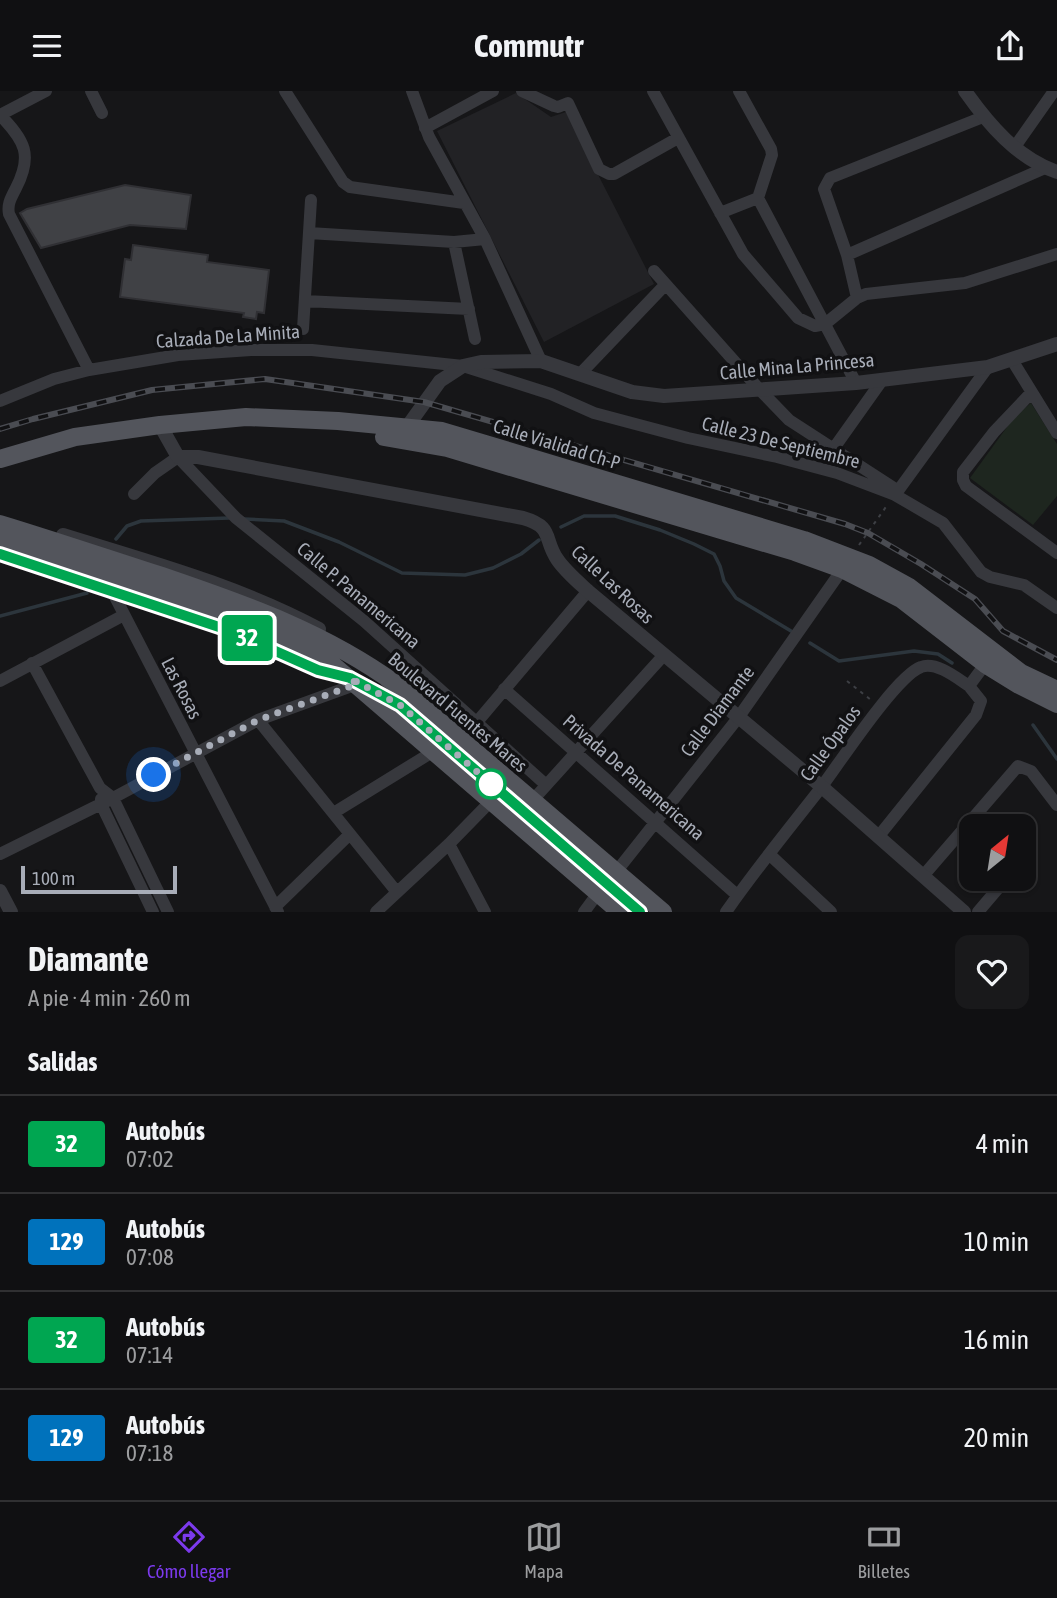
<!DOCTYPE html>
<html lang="es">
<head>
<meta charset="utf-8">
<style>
  body { margin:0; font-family:"Asap Condensed",sans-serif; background:#19191b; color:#f1f3f6; height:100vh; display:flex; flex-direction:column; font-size:26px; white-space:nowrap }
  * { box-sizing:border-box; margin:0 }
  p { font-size:23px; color:#9c9d9f }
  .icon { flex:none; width:38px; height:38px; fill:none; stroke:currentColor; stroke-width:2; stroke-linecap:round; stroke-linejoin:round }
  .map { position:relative; height:821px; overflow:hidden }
  .side { display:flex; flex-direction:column; background:#101012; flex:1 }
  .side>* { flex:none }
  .badge { padding:0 14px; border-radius:5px; font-size:24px; line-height:46px }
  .needle { width:46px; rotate:30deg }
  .tools { position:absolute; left:959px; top:723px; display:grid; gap:14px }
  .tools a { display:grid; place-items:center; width:77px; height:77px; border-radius:14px; background:#101012; box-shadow:0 2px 5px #0004,0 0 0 2px #303032; font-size:35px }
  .scale { position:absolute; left:21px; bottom:18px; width:156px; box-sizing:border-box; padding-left:7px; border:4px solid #a8adb8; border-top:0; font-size:19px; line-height:24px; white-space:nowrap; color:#a8adb8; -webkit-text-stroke:5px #111113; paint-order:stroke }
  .you { position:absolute; width:35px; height:35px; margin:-18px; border:5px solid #fff; border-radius:50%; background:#1a73e8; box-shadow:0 0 0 10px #1a73e833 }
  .map>.badge { position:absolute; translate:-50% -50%; box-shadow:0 0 0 4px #fff }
  h2 { padding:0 28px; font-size:26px; line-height:63px }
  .round { display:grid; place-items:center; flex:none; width:74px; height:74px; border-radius:14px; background:#19191b }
  .head { display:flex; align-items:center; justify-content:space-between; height:119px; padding:0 28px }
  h1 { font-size:33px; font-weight:700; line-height:52px }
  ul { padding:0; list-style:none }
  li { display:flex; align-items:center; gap:21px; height:98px; padding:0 28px; border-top:2px solid #303032 }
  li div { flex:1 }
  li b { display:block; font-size:26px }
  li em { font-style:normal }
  li .badge { min-width:77px; font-weight:700; text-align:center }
  header { display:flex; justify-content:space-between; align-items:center; height:91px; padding:0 28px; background:#101012; font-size:32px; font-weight:700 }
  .dock { display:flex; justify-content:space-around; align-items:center; height:98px; border-top:2px solid #303032; background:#101012; font-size:19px; color:#9c9d9f }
  .dock a { display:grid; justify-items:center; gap:4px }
  .dock .on { color:#7c3aed }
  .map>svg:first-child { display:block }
</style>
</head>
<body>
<header><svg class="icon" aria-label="menu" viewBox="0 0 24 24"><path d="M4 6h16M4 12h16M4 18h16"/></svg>Commutr<svg class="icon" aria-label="share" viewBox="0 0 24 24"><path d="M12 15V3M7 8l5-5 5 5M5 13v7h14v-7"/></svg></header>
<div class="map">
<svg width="1057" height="821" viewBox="0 0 1057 821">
  <rect width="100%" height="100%" fill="#161618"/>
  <path fill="#222225" d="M516 2 551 26 566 21 654 193 544 251 437 40Z"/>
  <path fill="#1e261f" d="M1031 312 1057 353V405L1033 434 970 387 1015 325Z"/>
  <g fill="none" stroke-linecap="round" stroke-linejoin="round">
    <path stroke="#2c353c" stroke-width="3.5" d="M244 428 284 430 339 451 402 482 465 484 493 477 521 463 539 449
      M561 436 584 425H615L660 439 694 453 714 463 720 475 724 490 736 507 791 540
      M116 448 127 435 141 430 229 427
      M0 525 87 502
      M810 552 839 570 914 560 938 563 952 572
      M1033 634 1057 668"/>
  </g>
  <path fill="#404145" stroke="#303034" stroke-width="2" d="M125 94 191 104 186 138 130 134 41 157 20 122 27 118Z
    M133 154 208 164 207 171 269 179 264 222 257 221 256 228 243 226 244 222 120 206 125 168 131 169Z"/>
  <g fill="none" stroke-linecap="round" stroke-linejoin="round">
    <path stroke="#3d3f44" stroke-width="2" stroke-dasharray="3.5 5" stroke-linecap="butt" d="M859 454 888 413
      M847 590 871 609"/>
    <path stroke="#37383d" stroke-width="6" d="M384 593 400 614 640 821
      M376 601 397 613"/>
    <path stroke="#37383d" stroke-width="12" d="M91 0 102 22
      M285 0 343 91 350 96 464 112
      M412 0 429 46 485 148 541 270
      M522 0 554 15 558 16 568 12 599 78 609 83H614L678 47
      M653 0 743 163 798 227 815 235 825 233
      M739 0 771 58 772 64 758 107 856 292
      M0 24C25 50 33 64 16 97 11 107 7 113 9 123L89 279
      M0 24 46 0
      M425 37 493 0
      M1014 57 1054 0
      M720 122 758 107
      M309 142 454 151 485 148
      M454 151 475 248
      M847 164 1045 77
      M654 180 759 298 789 329 897 399
      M857 207 847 164 824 98 830 87 983 26
      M305 210 469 218
      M825 233 857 207 866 203 965 192 1057 163
      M303 238 311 109
      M1012 269 1057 342
      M581 282 665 194
      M1031 302 994 341 963 381V389L966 395 1057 462
      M0 310 54 288 89 279 178 264 251 259H312L463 275 551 303 594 322 688 347 777 366 837 382 895 404 943 432 981 481 990 486 1024 494 1057 517
      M834 357 883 288
      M134 403 155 382 178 366 236 427 364 530 545 693
      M895 404 988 276
      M112 500 278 821
      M32 572 100 697 113 707 168 821
      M0 590 124 524
      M504 598 737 804
      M258 629 396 800
      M477 631 588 500
      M101 708V713L153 821
      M532 710 663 565
      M335 721 434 660
      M878 746 976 624 981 610 969 595
      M449 753 485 821
      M0 763 113 707 258 629 357 593
      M769 763 831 821
      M1024 766 1029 760
      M616 781 738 627 846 473
      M923 785 1018 675 1031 680 1057 714
      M275 816 350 743
      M376 821 449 753 491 710
      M584 821 598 802
      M726 821C755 779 788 739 820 698 839 673 896 585 921 576 936 570 957 587 969 595L989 568
      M978 821 1006 788"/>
    <path stroke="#37383d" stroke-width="14" d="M965 0C989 34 1017 67 1057 81
      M160 334 178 366H198L523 427C554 436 543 447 557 468 565 480 577 490 588 500L822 696 964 821
      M402 343 440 290 463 275 481 271 541 270 632 301 664 305 856 292 988 276 1057 253
      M63 444C150 471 239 495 319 538
      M0 463 228 539 318 579 348 586
      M0 800 11 821"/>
    <path stroke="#53555c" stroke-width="18" d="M384 346 447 357 795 461 842 478 901 508 985 573 1019 594 1057 613
      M0 368 75 346 160 334 246 326 338 330 442 340 804 449 869 474 909 496 1021 582 1057 599
      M0 433C56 450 112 469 168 487 250 515 325 542 396 593L663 821
      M0 448 248 532 281 546 333 574 620 821"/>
    <g stroke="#4a4c52" stroke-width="6">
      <path id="rail" d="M0 338 33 328 152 299 265 288 424 311 845 433 868 442 921 473 975 508 1003 540 1057 569"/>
    </g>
    <use href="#rail" stroke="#111113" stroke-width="3.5" stroke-dasharray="10" stroke-linecap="butt"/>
  </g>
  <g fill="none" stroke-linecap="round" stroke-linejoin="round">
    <g stroke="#fff" stroke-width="16">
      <path id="line" d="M0 463 228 539 318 579 350 587 400 614 640 821"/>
    </g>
    <use href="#line" stroke="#00a651" stroke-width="10"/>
    <path stroke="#a8adb8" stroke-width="7" stroke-dasharray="0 12.6" d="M154 684 258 629 357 593 350 587 400 614 491 693"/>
  </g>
  <circle fill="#fff" stroke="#00a651" stroke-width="3.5" cx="491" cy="693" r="14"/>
  <g text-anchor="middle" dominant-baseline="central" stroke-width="7" stroke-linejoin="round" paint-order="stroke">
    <g font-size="19" fill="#a8adb8" stroke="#111113">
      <text transform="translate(228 245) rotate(-4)">Calzada De La Minita</text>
      <text transform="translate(797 275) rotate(-5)">Calle Mina La Princesa</text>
      <text transform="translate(781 351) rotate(14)">Calle 23 De Septiembre</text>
      <text transform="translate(557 353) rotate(17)">Calle Vialidad Ch-P</text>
      <text transform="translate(613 493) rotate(43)">Calle Las Rosas</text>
      <text transform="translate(359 504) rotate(40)">Calle P. Panamericana</text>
      <text transform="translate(182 597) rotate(63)">Las Rosas</text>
      <text transform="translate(717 620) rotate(-53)">Calle Diamante</text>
      <text transform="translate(458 621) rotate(40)">Boulevard Fuentes Mares</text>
      <text transform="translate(830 652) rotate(-54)">Calle Ópalos</text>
      <text transform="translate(634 686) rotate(41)">Privada De Panamericana</text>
    </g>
  </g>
</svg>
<div class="tools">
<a><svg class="needle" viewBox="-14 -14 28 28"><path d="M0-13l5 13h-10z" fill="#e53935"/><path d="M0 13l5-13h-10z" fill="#9c9d9f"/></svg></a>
</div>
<div class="scale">100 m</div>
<div class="you" style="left:154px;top:684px"></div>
<b class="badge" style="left:247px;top:547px;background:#00a651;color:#fff">32</b>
</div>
<section class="side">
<div class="head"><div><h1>Diamante</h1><p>A pie · 4 min · 260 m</p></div><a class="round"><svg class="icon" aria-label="heart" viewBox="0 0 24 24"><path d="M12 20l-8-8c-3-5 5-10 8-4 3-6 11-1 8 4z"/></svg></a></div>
<h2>Salidas</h2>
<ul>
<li><span class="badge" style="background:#00a651;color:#fff">32</span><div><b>Autobús</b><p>07:02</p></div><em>4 min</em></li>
<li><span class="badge" style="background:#0072bc;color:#fff">129</span><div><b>Autobús</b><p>07:08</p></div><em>10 min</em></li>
<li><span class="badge" style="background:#00a651;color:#fff">32</span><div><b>Autobús</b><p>07:14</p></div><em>16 min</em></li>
<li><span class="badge" style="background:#0072bc;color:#fff">129</span><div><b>Autobús</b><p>07:18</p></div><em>20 min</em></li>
</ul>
</section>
<nav class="dock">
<a class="on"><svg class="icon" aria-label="directions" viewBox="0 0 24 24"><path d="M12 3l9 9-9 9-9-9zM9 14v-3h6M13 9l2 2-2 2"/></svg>Cómo llegar</a>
<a><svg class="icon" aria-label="map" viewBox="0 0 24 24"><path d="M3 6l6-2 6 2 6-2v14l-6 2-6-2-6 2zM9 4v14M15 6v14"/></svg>Mapa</a>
<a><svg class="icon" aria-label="tickets" viewBox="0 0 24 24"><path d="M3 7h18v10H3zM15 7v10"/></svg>Billetes</a>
</nav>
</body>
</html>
